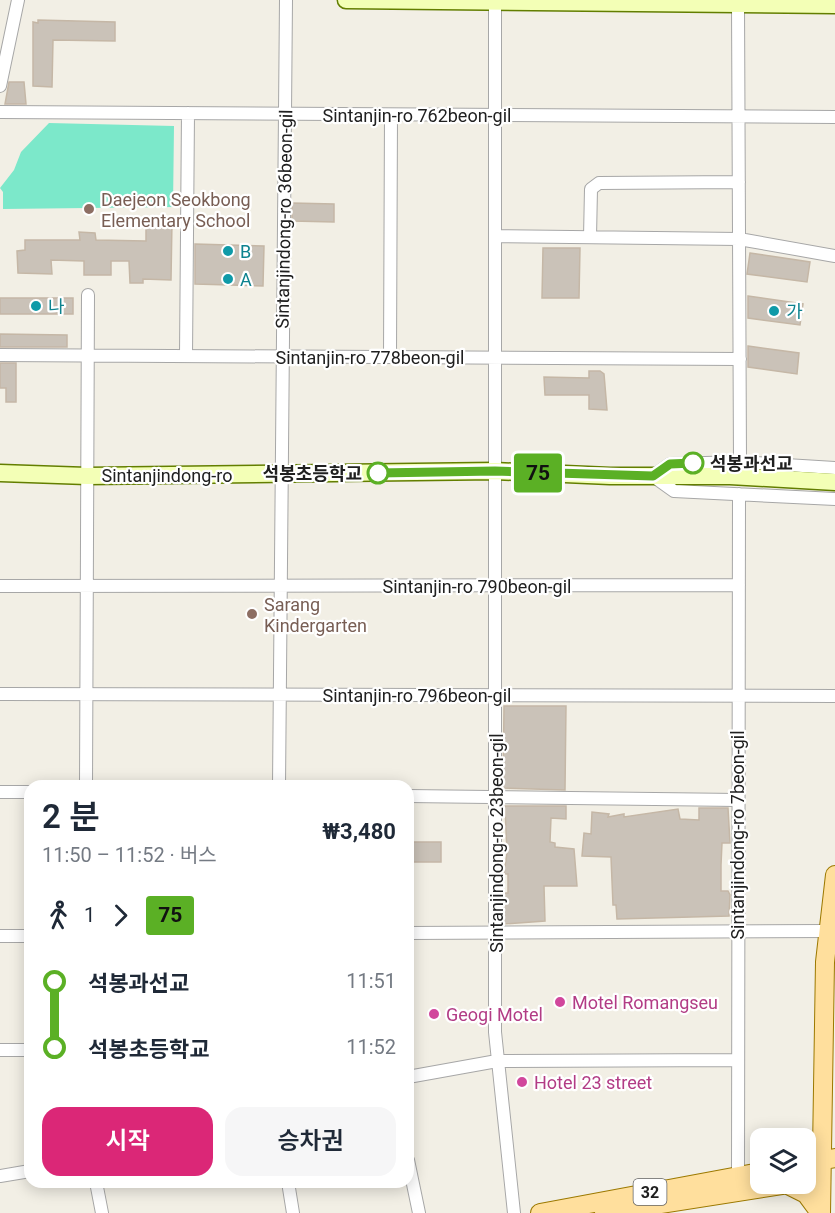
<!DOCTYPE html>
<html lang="ko">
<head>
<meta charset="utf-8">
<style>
  body { margin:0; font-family:Roboto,"Noto Sans KR",sans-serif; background:#f6f6f7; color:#1f2937; height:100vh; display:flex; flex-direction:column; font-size:22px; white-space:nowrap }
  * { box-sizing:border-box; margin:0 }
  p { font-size:20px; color:#747a83 }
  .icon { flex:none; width:33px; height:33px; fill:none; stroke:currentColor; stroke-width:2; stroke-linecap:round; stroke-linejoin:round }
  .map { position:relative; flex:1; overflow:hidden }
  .side { position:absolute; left:24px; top:780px; width:390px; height:408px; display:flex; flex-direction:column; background:#fff; border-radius:18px; box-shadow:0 3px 15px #0003 }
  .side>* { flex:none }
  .badge { padding:0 12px; border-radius:4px; font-size:21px; line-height:39px }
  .fabs { position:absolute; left:750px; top:1128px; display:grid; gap:12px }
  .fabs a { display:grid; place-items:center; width:66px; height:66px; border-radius:12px; background:#fff; box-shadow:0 3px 15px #0003; font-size:30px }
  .map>.badge { position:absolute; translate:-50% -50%; box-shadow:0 0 0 3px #fff }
  .legs { display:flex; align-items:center; gap:9px; height:66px; padding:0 18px; font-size:20px }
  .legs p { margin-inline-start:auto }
  .headline { display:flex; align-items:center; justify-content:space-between; height:102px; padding:0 18px }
  h1 { font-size:33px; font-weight:600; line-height:45px }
  .primary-button { display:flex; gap:12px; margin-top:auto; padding:12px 18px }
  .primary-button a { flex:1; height:69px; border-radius:18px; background:#db2777; color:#fff; font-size:24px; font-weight:600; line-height:69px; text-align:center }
  .primary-button a+a { background:#f6f6f7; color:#1f2937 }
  ul { padding:0 18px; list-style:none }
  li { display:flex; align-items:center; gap:21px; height:66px; font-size:22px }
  li i { display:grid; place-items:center; width:9px; height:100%; margin:0 8px; background:currentColor }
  li i::after { content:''; width:15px; height:15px; margin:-8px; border:4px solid; border-radius:50%; background:#fff }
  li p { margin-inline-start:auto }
  li:first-child i { background:linear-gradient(#0000 50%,currentColor 0) }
  li:last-child i { background:linear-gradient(currentColor 50%,#0000 0) }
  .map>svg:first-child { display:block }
</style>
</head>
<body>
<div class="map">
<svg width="835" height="1213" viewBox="0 0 835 1213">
  <rect width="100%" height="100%" fill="#f2efe5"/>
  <path fill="#7ce8ca" d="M49 123 174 126 173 207 3 209V192L0 188 14 170 21 152Z"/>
  <path fill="#cac2b8" stroke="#c5b7a6" stroke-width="1.5" d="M38 20 115 22V41L53 40 52 87 33 86V22L38 23Z
    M9 82H24L26 104H5Z
    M292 203 334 204V222L292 221Z
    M146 220 172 221 171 280 143 279V283H130L129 261H111V275H84V261L51 260 52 274 18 273 17 251 25 250V240H80L79 232 95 233 96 240 146 241Z
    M195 244 264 246 263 286 195 284Z
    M543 248H580L579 298H542Z
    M750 253 810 262 807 282 747 274Z
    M748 296 803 304 800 325 748 318Z
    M0 298H73V314H0Z
    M0 334 67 335V347H0Z
    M748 346 799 353 797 374 748 367Z
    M0 363H16V402H6V388H0Z
    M589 371H600L604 374 607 410 589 409V395H545L544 377 589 378Z
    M504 706H566L565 790 503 788Z
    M505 806H566V819L551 818 550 842 555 843V847L574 849 577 886H544L545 921 503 924V893H508V874H504L507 853Z
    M699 808H728L730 843H722L721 865V891H728L730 895 729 916 617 919 616 905H613L611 857 582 856 584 833 591 834 592 812 609 814 608 817 624 814V817L678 809 680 819 699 820Z
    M408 842H441V862H408Z"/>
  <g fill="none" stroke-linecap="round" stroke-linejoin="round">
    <g stroke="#a7a7a7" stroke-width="14">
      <path id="street" d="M495 1V1032L514 1213
        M738 4 740 462
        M0 86 18 0
        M0 112 835 117
        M495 236 739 239 835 256
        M590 237 591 189 599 183 739 182
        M0 355 740 359
        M186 356 188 113
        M390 357 391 115
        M835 468 740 462 670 464 653 476 674 491 835 499
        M0 586 739 585
        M0 694 835 696
        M86 786 88 295
        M279 786 286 0
        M0 792H30
        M408 796 738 800
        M408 933 827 931
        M0 936H30
        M0 1050H30
        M408 1077 497 1061 737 1060
        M408 1160 419 1213
        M0 1176 30 1171
        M738 1176 739 494
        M96 1182 102 1213
        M288 1182 293 1213"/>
    </g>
    <g stroke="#637e00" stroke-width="19">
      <path id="secondary" d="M346 0 835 5
        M0 473 87 476 495 471 610 476H730L835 482"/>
    </g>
    <g stroke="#9c7900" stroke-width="20">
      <path id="primary" d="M806 1163 835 1158
        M786 1184 806 1194 820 1213
        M540 1213 760 1172
        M604 1213 788 1184
        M821 1213 825 962 835 875"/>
    </g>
    <use href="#street" stroke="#fff" stroke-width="12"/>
    <use href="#secondary" stroke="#f3ffb6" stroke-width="16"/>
    <use href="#primary" stroke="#ffdf9d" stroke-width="18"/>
  </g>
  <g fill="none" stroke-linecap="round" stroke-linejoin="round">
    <g stroke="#fff" stroke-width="14">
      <path id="line-1" d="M378 473 495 471 653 476 670 464 693 463"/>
    </g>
    <use href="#line-1" stroke="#5bb025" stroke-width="9"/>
  </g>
  <g fill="#8d6e63" stroke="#fff" stroke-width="2">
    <circle cx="89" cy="209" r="6"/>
    <circle cx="252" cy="614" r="6"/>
  </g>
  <g fill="#0f9aa8" stroke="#fff" stroke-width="2">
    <circle cx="228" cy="251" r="6"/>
    <circle cx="228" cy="279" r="6"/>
    <circle cx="36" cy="306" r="6"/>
    <circle cx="774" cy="311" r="6"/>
  </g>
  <g fill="#fff" stroke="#5bb025" stroke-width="3">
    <circle cx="693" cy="463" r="10"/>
    <circle cx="378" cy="473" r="10"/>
  </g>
  <g fill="#d1479c" stroke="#fff" stroke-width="2">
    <circle cx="560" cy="1002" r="6"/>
    <circle cx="434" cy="1014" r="6"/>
    <circle cx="522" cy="1082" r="6"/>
  </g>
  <g text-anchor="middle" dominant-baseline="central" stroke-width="4.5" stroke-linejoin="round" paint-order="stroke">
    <rect fill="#fff" stroke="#636363" stroke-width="1.5" x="633.5" y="1179" width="33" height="26" rx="4.5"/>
    <g font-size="16" font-weight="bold" fill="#202020">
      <text x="650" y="1192">32</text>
    </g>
    <g font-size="18" fill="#202020" stroke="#fff">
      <text x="417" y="115">Sintanjin-ro 762beon-gil</text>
      <text transform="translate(284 219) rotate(-89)">Sintanjindong-ro 36beon-gil</text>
      <text x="370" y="357">Sintanjin-ro 778beon-gil</text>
      <text x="167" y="475">Sintanjindong-ro</text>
      <text x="477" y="586">Sintanjin-ro 790beon-gil</text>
      <text x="417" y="695">Sintanjin-ro 796beon-gil</text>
      <text transform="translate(737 835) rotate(-90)">Sintanjindong-ro 7beon-gil</text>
      <text transform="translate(496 843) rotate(-90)">Sintanjindong-ro 23beon-gil</text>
    </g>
    <g font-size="18" fill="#785e54" stroke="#fff" text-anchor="start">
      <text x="101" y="199">Daejeon Seokbong<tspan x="101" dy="21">Elementary School</tspan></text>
      <text x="264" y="604">Sarang<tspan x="264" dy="21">Kindergarten</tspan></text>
    </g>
    <g font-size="18" fill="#0d838f" stroke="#fff" text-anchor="start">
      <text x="240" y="251">B</text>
      <text x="240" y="279">A</text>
      <text x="48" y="306">나</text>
      <text x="786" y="311">가</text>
    </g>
    <g font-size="18" font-weight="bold" fill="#202020" stroke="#fff" text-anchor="start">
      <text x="710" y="463">석봉과선교</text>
      <text x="362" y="473" text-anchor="end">석봉초등학교</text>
    </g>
    <g font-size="18" fill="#b23c85" stroke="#fff" text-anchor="start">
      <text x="572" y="1002">Motel Romangseu</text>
      <text x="446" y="1014">Geogi Motel</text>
      <text x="534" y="1082">Hotel 23 street</text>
    </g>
  </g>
</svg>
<div class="fabs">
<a><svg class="icon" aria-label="layers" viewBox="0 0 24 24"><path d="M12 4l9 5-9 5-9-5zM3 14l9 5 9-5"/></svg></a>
</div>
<b class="badge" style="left:538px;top:473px;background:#5bb025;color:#111">75</b>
<section class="side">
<div class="headline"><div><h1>2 분</h1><p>11:50 – 11:52 · 버스</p></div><b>₩3,480</b></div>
<div class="legs"><svg class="icon" aria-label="walk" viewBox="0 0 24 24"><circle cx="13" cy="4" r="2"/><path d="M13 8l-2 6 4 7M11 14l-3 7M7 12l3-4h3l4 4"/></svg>1<svg class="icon" aria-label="forward" viewBox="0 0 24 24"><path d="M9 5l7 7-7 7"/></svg><b class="badge" style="background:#5bb025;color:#111">75</b></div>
<ul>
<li><i style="color:#5bb025"></i><b>석봉과선교</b><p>11:51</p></li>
<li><i style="color:#5bb025"></i><b>석봉초등학교</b><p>11:52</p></li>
</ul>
<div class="primary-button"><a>시작</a><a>승차권</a></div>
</section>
</div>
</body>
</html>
